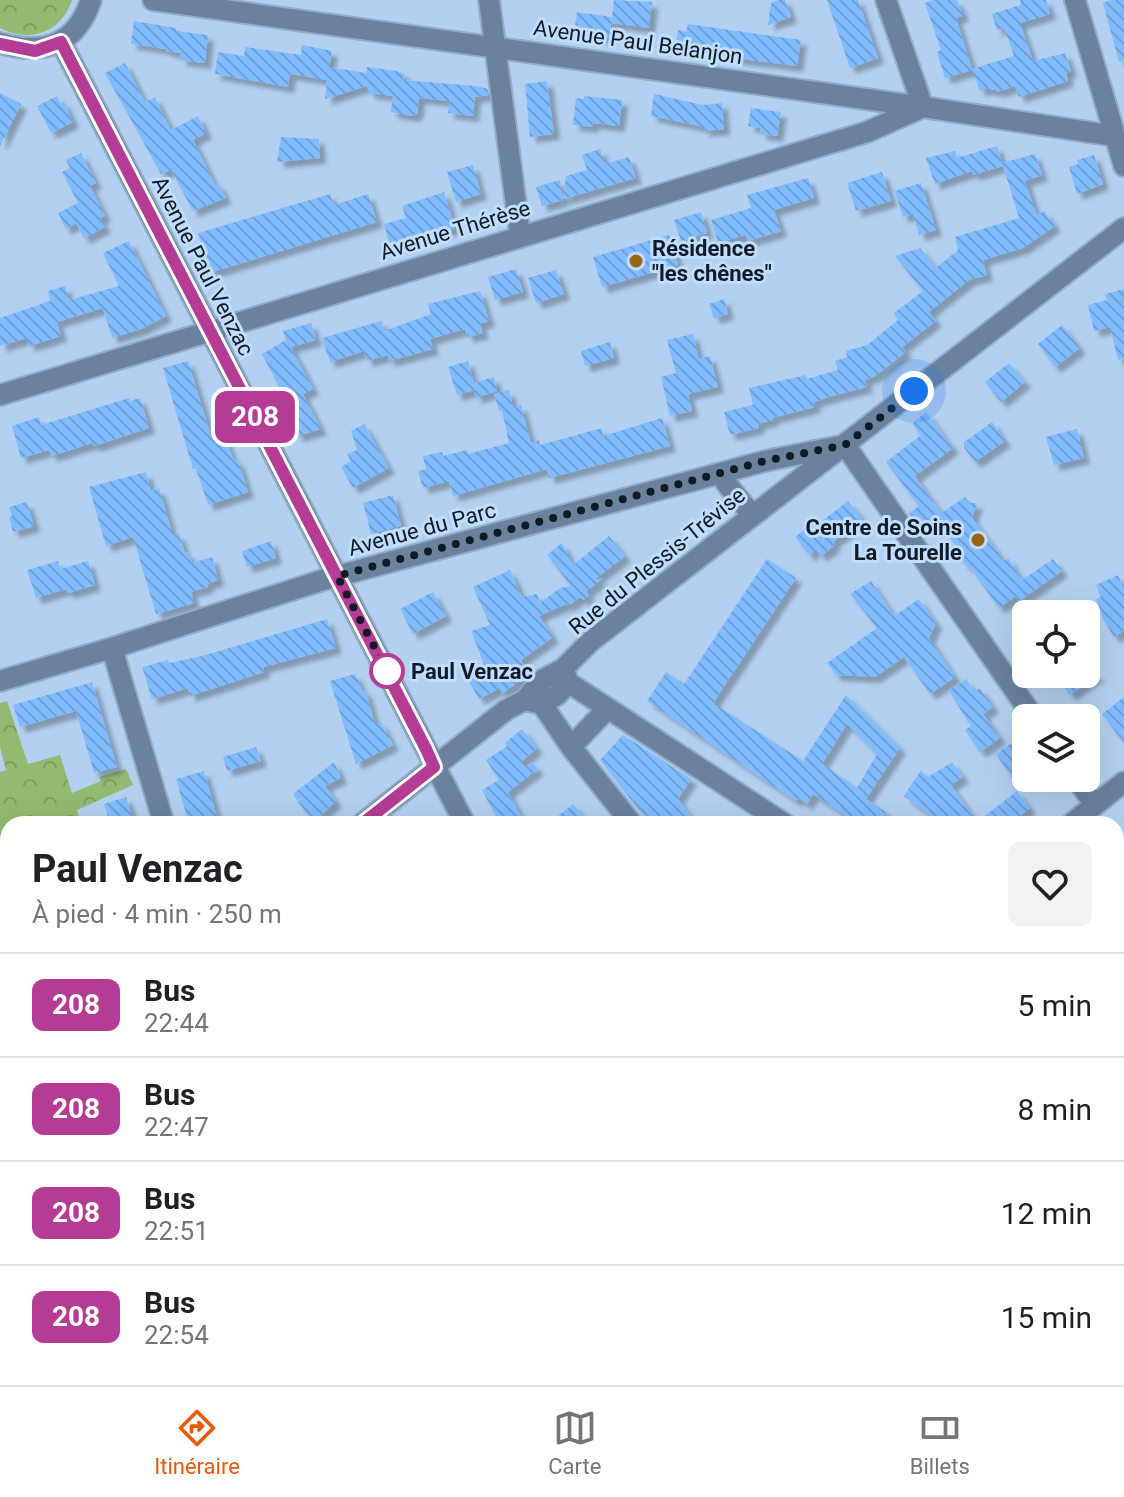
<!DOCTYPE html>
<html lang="fr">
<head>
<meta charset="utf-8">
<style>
  body { margin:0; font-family:Roboto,sans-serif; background:#f2f2f2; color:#202124; height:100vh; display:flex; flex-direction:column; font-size:30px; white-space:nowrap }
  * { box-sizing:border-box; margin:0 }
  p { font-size:26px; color:#757577 }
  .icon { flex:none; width:44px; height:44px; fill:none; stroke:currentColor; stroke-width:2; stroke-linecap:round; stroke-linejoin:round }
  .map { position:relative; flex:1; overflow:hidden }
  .panel { position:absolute; left:0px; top:816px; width:1124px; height:570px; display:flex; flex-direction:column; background:#fff; border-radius:24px 24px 0 0; box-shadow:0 8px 32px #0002 }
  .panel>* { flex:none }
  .badge { padding:0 16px; border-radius:12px; font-size:28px; line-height:52px }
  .tools { position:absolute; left:1012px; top:600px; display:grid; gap:16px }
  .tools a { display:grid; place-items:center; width:88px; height:88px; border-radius:12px; background:#fff; box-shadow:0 8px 32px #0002; font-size:40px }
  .you { position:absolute; width:40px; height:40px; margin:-20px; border:6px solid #fff; border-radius:50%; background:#1a73e8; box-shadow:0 0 0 12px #1a73e833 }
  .map>.badge { position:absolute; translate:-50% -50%; box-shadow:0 0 0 4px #fff }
  .round { display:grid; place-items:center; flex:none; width:84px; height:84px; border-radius:12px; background:#f2f2f2 }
  .headline { display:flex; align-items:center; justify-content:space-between; height:136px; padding:0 32px }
  h1 { font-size:38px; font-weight:700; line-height:60px }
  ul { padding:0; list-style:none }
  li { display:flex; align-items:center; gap:24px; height:104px; padding:0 32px; border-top:2px solid #e0e0e0 }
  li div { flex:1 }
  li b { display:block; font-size:30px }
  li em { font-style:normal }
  li .badge { min-width:88px; font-weight:700; text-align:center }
  .tab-bar { display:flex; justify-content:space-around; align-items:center; height:112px; border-top:2px solid #e0e0e0; background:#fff; font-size:22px; color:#757577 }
  .tab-bar a { display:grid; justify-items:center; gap:4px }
  .tab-bar .current { color:#ea580c }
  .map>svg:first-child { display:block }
</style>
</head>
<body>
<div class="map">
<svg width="1124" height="1385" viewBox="0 0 1124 1385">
  <defs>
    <pattern id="park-crowns" width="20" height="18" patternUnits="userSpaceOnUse" patternTransform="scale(2)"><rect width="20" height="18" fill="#92ba70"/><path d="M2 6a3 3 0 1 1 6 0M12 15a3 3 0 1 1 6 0" fill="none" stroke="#7d9f61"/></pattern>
    <pattern id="building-back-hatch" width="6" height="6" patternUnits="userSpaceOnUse" patternTransform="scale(2)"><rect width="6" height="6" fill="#80bcff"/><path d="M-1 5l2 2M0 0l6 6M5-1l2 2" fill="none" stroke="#6ea1da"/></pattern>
    <filter id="shadow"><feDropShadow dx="6" dy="6" stdDeviation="2" flood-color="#0004"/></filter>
  </defs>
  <rect width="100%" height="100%" fill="#b3d0f0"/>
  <path fill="url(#park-crowns)" d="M0 0H72C62 32 29 44 0 28Z
    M7 701 28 764 60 755 72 793 101 781 100 777 126 769 133 785 77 810 81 824H8V974L0 980V772L6 770 0 747V703Z"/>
  <path fill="url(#building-back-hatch)" fill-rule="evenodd" filter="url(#shadow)" d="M614 0 652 2 649 28 611 23Z
    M779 0H785L791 17 768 25 771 3Z
    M827 0H858L878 58 850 68Z
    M934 0H957L963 16 956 18 972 69 1014 56 1004 28 997 30 992 14 1021 5 1020 0H1046L1050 14 1020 23 1033 61 1065 53 1071 71 1066 73 1068 81 1019 97 1015 86 997 92 996 89 990 91 989 88 980 91 972 70 945 78 937 52 941 50 925 3Z
    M1111 0H1124V61L1119 62 1103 3Z
    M577 12 612 17 609 38 574 35Z
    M134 21 176 28V31L208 35 205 63 180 60 181 53 166 51V49L131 44Z
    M688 24 801 40 797 66 733 58 734 54 676 47 678 30 686 32Z
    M302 45 332 51 329 67 366 73 367 67 397 71 404 74 403 80 476 86 488 89V95L475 97 473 116 448 113 450 101 419 98 417 114 412 116 391 112 393 96 369 93 367 86 325 99 327 80 290 74 288 87 215 74 218 52 244 56 245 47 301 55Z
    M125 63 145 102 155 97 171 130 198 116 206 133 193 140 215 185 218 184 226 198 193 211 171 170 161 174 105 73Z
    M547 81 554 134 530 137 525 84Z
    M0 93 21 104 0 146Z
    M654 94 703 105 722 103 724 129 704 131V127L651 116Z
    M57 96 61 104 64 102 73 122 51 133 37 106Z
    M584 96 622 100 619 126 592 123 593 127 573 125 576 98 584 99Z
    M751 108 781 112 777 136 760 134 761 128 748 126Z
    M281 137 319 139 320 158 277 162Z
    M997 146 1002 163 1035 154 1042 175 1025 181 1037 216 1044 211 1055 226 1023 248 983 260 987 275 969 280 929 312 936 321 902 347 906 352 875 376 865 380 867 387 832 396 814 402 815 407 772 418 773 420 758 424 759 428 730 435 724 412 753 405 749 388 806 375 807 379 838 370 835 361 847 357 846 351 867 345 898 320 894 313 923 291 895 256 920 248 936 268 958 250 955 237 1019 218 1003 166 973 175 972 171 935 184 926 158 955 151 957 158Z
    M600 149 605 164 629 157 636 178 563 199 566 176 587 170 582 155Z
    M81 153 96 183 90 186 105 216 100 218 105 227 84 238 76 223 66 229 58 213 78 203 62 172 70 168 66 160Z
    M1094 155 1103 184 1077 194 1069 167 1078 164 1077 160Z
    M473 165 481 194 456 202 447 172Z
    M882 172 891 201 856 211 847 183Z
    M808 178 814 198 774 210 781 231 748 241 746 235 718 243 711 220 751 208 747 195Z
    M560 180 563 200 542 206 536 187Z
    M921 183 936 230 919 235 913 214 903 217 895 191Z
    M444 192 455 228 390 246 384 224 406 218 402 206Z
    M330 194 334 205 368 194 377 222 209 273 198 233Z
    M701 212 707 233 681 241 674 220Z
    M669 235 678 265 602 287 593 257Z
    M129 241 166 316 141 329 112 338 103 308 57 322 61 336 29 346 27 338 0 346V318L50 301 48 291 65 286 69 300 119 286 103 253Z
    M516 269 523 292 495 300 488 277Z
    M556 270 564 294 536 303 528 278Z
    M1124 289V359L1118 360 1110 327 1094 331 1088 305 1107 300 1105 294Z
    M480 291 489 321 480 324 483 333 468 337 465 329 430 339 433 349 389 361 388 355 367 361 364 351 330 362 322 338 381 321 384 331 431 314 428 304Z
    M724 299 728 314 714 318 709 304Z
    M311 323 316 340 291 347 313 389 303 394 321 429 298 436 282 404 287 402 262 354 286 340 283 331Z
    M1062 325 1080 348 1055 367 1038 344Z
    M693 334 699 359 710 356 718 387 688 394 692 411 670 416 661 377 676 373 667 340Z
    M610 342 614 358 585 366 581 351Z
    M188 361 212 439 224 436 233 458 239 463 248 492 208 505 196 468 193 469 163 368Z
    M468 361 474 383 494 377 497 391 476 398 474 390 457 395 448 367Z
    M1009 363 1025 382 1001 402 985 382Z
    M509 390 513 407 521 405 531 443 539 440 540 445 602 428 603 436 662 418 670 446 549 478 547 469 453 496 449 481 423 488 418 471 426 469 423 456 442 452 443 456 467 450 468 454 509 443 502 410 499 411 494 394Z
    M129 398 130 401 140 398 149 428 94 446 93 443 51 456 49 450 21 458 12 426 39 417 41 425Z
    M926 412 953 448 915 476 941 513 965 497 970 503H977L972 518 1004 561 1008 558 1022 580 1053 559 1062 571 1019 601 1016 596 999 608 969 566 967 567 954 549 957 548 936 518 920 529 909 513 919 506 886 462 921 435 912 424Z
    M992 422 1005 441 975 462 964 448V442Z
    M364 424 389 468 353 488 341 467 351 461 347 454 357 450 351 431Z
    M1077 429 1084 458 1054 465 1046 437Z
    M146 472 151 491 159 488 173 536 179 534 185 553 188 552 192 563 212 557 218 580 207 584 208 587 191 592 194 603 156 614 133 537 106 546 89 487Z
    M393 495 401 526 371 534 363 503Z
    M848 501 863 520 833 542 835 545 821 556 815 548 810 556 795 537 816 520 818 524Z
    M27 502 34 526 13 532 9 517 12 516 9 507Z
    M609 536 625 556 594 580 603 578 586 592 589 596 583 600 580 597 568 606 566 604 539 616 553 637 521 660 528 674 502 694 500 688 479 699 465 674 484 664 471 631 490 625 473 587 510 570 522 597 537 594 540 603 560 588 571 586 547 555 562 543 573 565Z
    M271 541 276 558 247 567 242 551Z
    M767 559 796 578 713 703 803 761 846 695 900 748 866 799 886 812 878 824H842L847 816 813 794 807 804 798 798 796 801 647 701 666 672 684 684ZM847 724 877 754 857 788 822 764Z
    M58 561 60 569 88 561 95 585 68 593 66 589 36 598 27 570Z
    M1118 575 1124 590V631L1114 637 1103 619 1096 599 1101 597 1096 585Z
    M871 581 894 616 919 599 936 623 929 638 955 677 930 694 904 657 875 677 836 675 827 663 877 628 850 594Z
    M433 592 446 616 413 634 400 609Z
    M327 619 336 648 263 667 264 672 190 696 188 688 152 699 142 667 168 660 169 663 202 656Z
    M355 674 363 692 366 691 375 725 381 722 393 745 356 764 330 681Z
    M1055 674H1100L1070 695Z
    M966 679 975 692 980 688 993 707 983 714 1000 738 980 752 965 730 971 726 949 691Z
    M92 682 117 767 94 773 76 711 20 727 13 705Z
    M1124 697V743L1102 714Z
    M522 729 537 748 521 762 524 767 533 763 538 769 508 792 525 824H500L482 790 499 780 486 760 507 746 505 743Z
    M623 735 691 779 678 799 697 824H650L600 760Z
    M1016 740 1026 754V768L1012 778 996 754Z
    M256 747 261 761 227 771 223 757Z
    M334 762 341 778 325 786 336 801 314 822 298 802 303 798 297 800 293 794Z
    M952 762 963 777 951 785 977 822 1017 791 1030 808 1010 824H927L932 816 904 796 921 770 928 777Z
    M204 771 219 824H189L176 779Z
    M126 797 134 824H110L104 804Z
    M573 804 589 824H548Z"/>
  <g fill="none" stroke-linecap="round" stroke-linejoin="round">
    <g stroke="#92acc8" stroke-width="24">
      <path id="minor" d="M153 0 923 107 1115 136
        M489 0 520 235
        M886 0 923 107
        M1075 0 1124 166
        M61 42 465 824
        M0 43C43 56 76 45 91 0
        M0 395 867 132 923 107
        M752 515 726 483 721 473 765 461 845 445 1034 718
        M112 648 164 824
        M563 669 569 683 557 695 542 704 525 700 542 680 563 669 591 641 1124 228
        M0 681 112 648 323 580 721 473
        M569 683 785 824
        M542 704 571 747 632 824
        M571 747 607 709
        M1076 778 1095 805
        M362 824 506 710 525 700
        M1071 824 1124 782
        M1116 1041 1124 1047
        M0 1109 8 1102
        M1116 1271 1124 1266
        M0 1358 8 1368
        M16 1378 22 1385
        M751 1378 755 1385
        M1067 1378 1073 1385
        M66 1385 76 1378
        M504 1385 514 1378
        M943 1385 953 1378"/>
    </g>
    <use href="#minor" stroke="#6a829e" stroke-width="20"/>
  </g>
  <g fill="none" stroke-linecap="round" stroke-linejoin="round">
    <g stroke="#fff" stroke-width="18">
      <path id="line" d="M0 44 35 51 61 42 426 749 434 767 362 824"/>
    </g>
    <use href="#line" stroke="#b43c95" stroke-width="12"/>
    <path stroke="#101b26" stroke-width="8" stroke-dasharray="0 14.4" d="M387 671 337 576 765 461 845 445 914 391"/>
  </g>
  <g fill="#976518" stroke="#c0ddfe" stroke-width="3">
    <circle cx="636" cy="261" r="8"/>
    <circle cx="978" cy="540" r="8"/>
  </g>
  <circle fill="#fff" stroke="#b43c95" stroke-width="4" cx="387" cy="671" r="16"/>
  <g text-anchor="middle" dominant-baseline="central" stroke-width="6" stroke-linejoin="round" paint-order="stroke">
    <g font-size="22" fill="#101b26" stroke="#c0ddfe">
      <text transform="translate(638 42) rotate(8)">Avenue Paul Belanjon</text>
      <text transform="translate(455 230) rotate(-17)">Avenue Thérèse</text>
      <text transform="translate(203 266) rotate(63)">Avenue Paul Venzac</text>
      <text transform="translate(422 529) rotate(-15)">Avenue du Parc</text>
      <text transform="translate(657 561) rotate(-39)">Rue du Plessis-Trévise</text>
    </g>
    <g font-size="22" font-weight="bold" fill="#101b26" stroke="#c0ddfe" text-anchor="start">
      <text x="652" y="248">Résidence<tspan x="652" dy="25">"les chênes"</tspan></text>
      <text x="962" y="527" text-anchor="end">Centre de Soins<tspan x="962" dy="25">La Tourelle</tspan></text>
    </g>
    <g font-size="22" font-weight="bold" fill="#101b26" stroke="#c0ddfe" text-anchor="start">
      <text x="411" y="671">Paul Venzac</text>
    </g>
  </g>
</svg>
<div class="tools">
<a><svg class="icon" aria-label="locate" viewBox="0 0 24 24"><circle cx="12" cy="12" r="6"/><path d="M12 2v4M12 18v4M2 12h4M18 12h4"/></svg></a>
<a><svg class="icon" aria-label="layers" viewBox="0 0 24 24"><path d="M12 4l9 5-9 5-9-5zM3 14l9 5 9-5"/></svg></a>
</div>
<div class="you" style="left:914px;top:391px"></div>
<b class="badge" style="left:255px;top:417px;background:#b43c95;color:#fff">208</b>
<section class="panel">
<div class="headline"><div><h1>Paul Venzac</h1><p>À pied · 4 min · 250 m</p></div><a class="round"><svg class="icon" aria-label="heart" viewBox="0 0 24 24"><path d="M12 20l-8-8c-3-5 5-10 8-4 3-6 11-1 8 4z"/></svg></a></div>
<ul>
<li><span class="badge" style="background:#b43c95;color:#fff">208</span><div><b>Bus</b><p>22:44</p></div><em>5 min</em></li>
<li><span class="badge" style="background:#b43c95;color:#fff">208</span><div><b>Bus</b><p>22:47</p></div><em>8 min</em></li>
<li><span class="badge" style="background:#b43c95;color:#fff">208</span><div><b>Bus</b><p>22:51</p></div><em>12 min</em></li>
<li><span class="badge" style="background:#b43c95;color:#fff">208</span><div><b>Bus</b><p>22:54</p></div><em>15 min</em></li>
</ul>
</section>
</div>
<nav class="tab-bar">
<a class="current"><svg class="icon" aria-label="directions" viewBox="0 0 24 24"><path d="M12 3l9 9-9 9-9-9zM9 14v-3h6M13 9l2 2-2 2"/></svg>Itinéraire</a>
<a><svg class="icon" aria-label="map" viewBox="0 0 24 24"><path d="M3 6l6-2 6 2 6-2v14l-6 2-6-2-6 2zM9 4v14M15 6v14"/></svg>Carte</a>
<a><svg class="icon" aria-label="tickets" viewBox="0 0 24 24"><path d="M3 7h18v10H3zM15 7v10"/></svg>Billets</a>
</nav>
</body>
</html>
